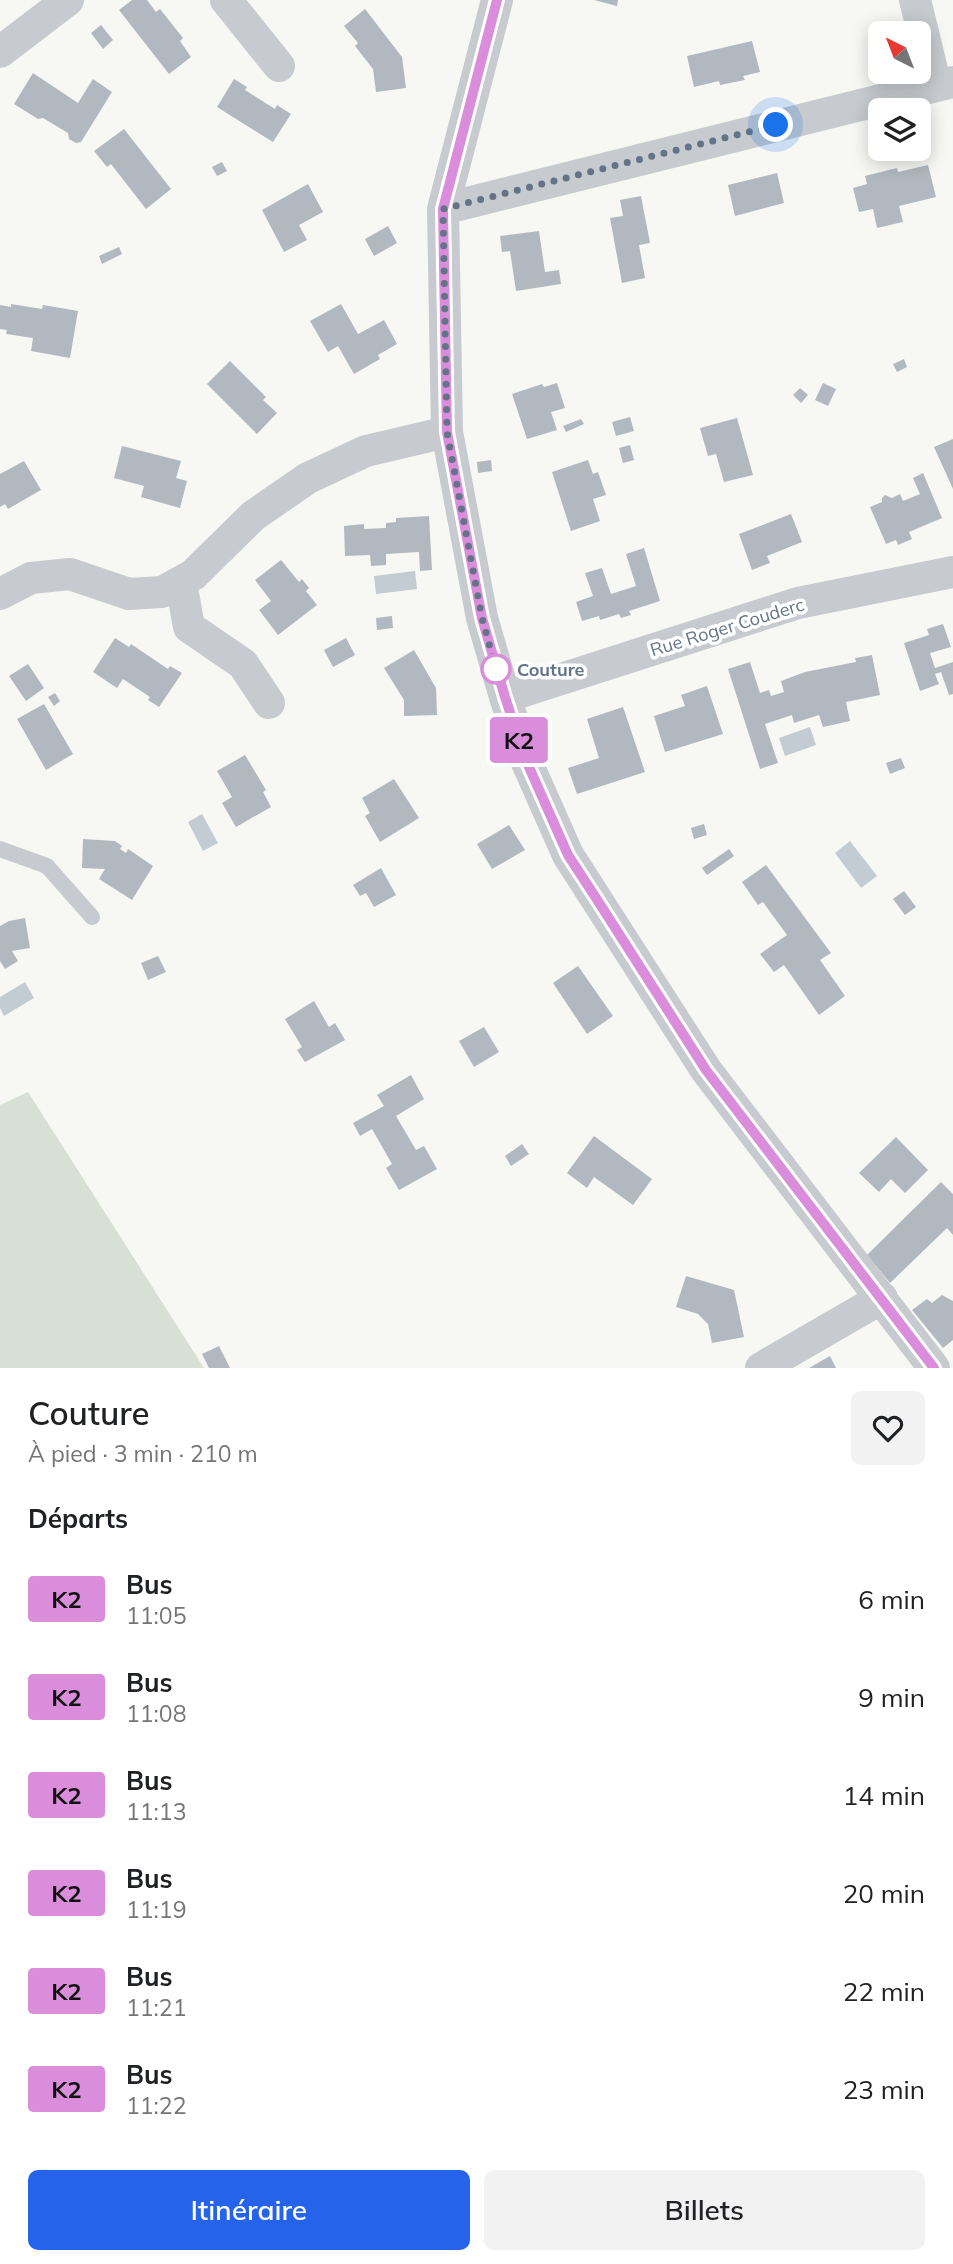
<!DOCTYPE html>
<html lang="fr">
<head>
<meta charset="utf-8">
<style>
  body { margin:0; font-family:Mulish,sans-serif; background:#f2f2f2; color:#202124; height:100vh; display:flex; flex-direction:column; font-size:26px; white-space:nowrap }
  * { box-sizing:border-box; margin:0 }
  p { font-size:23px; color:#757577 }
  .icon { flex:none; width:38px; height:38px; fill:none; stroke:currentColor; stroke-width:2; stroke-linecap:round; stroke-linejoin:round }
  .map { position:relative; height:1368px; overflow:hidden }
  .details { display:flex; flex-direction:column; background:#fff; flex:1 }
  .details>* { flex:none }
  .badge { padding:0 14px; border-radius:5px; font-size:24px; line-height:46px }
  .needle { width:46px; rotate:318deg }
  .buttons { position:absolute; left:868px; top:21px; display:grid; gap:14px }
  .buttons a { display:grid; place-items:center; width:63px; height:63px; border-radius:10px; background:#fff; box-shadow:0 4px 18px #0003; font-size:35px }
  .you { position:absolute; width:35px; height:35px; margin:-18px; border:5px solid #fff; border-radius:50%; background:#1a73e8; box-shadow:0 0 0 10px #1a73e833 }
  .map>.badge { position:absolute; translate:-50% -50%; box-shadow:0 0 0 4px #fff }
  h2 { padding:0 28px; font-size:26px; line-height:63px }
  .round { display:grid; place-items:center; flex:none; width:74px; height:74px; border-radius:10px; background:#f2f2f2 }
  .head { display:flex; align-items:center; justify-content:space-between; height:119px; padding:0 28px }
  h1 { font-size:33px; font-weight:600; line-height:52px }
  .action { display:flex; gap:14px; margin-top:auto; padding:14px 28px }
  .action a { flex:1; height:80px; border-radius:10px; background:#2563eb; color:#fff; font-size:28px; font-weight:600; line-height:80px; text-align:center }
  .action a+a { background:#f2f2f2; color:#202124 }
  ul { padding:0; list-style:none }
  li { display:flex; align-items:center; gap:21px; height:98px; padding:0 28px }
  li div { flex:1 }
  li b { display:block; font-size:26px }
  li em { font-style:normal }
  li .badge { min-width:77px; font-weight:700; text-align:center }
  .map>svg:first-child { display:block }
</style>
</head>
<body>
<div class="map">
<svg width="953" height="1368" viewBox="0 0 953 1368">
  <rect width="100%" height="100%" fill="#f7f8f4"/>
  <path fill="#d8e0d5" d="M28 1092 204 1368H0V1105Z"/>
  <path fill="#c3ccd2" d="M415 571 417 589 376 594 374 576Z
    M810 727 816 745 785 756 779 738Z
    M202 814 218 843 203 851 188 822Z
    M850 841 877 876 861 888 835 853Z
    M25 982 34 998 4 1016 0 1008V997Z"/>
  <path fill="#b1b8bf" d="M132 0H147L156 12 160 9 183 38 180 41 191 57 169 74 119 10Z
    M594 0H618L617 6Z
    M365 9 402 57 406 88 376 92 373 69 355 46 358 43 344 26Z
    M101 25 113 40 103 49 91 33Z
    M752 41 760 72 743 76 745 80 720 85 719 81 694 87 687 56Z
    M33 73 78 103 93 79 112 92 81 142 76 143 69 139 68 133 43 118 38 119 14 104Z
    M234 79 247 87 245 90 275 109 277 105 291 114 273 142 217 107Z
    M124 129 171 189 146 209 111 164 107 167 94 151Z
    M222 162 227 171 217 176 212 167Z
    M928 165 936 197 899 206 903 222 877 228 873 209 859 212 853 188 867 184 865 176 897 168 898 172Z
    M777 173 784 203 735 216 728 185Z
    M308 184 323 212 299 225 307 240 284 252 262 210Z
    M641 196 650 243 639 245 645 278 622 283 610 218 623 216 620 200Z
    M388 226 397 243 374 256 365 239Z
    M539 231 545 272 559 270 561 284 516 291 510 251 502 252 500 236Z
    M119 247 122 254 102 264 99 256Z
    M11 304 42 309 43 305 78 311 70 358 31 351 33 338 6 334 7 330 0 329V305L11 307Z
    M341 304 358 334 384 320 397 344 378 355 380 359 354 374 338 346 328 352 310 321Z
    M904 359 907 367 897 372 893 364Z
    M230 361 266 397 263 400 277 413 257 434 207 384Z
    M557 383 565 408 551 412 557 430 527 439 512 394 542 384 544 387Z
    M823 383 836 389 828 406 815 400Z
    M800 388 808 395 801 403 793 395Z
    M630 417 634 431 616 436 612 422Z
    M737 418 753 475 724 482 716 454 708 456 700 428Z
    M581 419 584 424 566 432 563 426Z
    M953 439V489L934 447Z
    M630 445 634 460 623 463 619 448Z
    M122 446 181 461 176 478 187 481 180 508 141 497 144 486 114 478Z
    M491 460 492 471 478 473 477 462Z
    M588 460 593 474 598 472 606 495 593 499 600 521 571 531 552 472Z
    M24 461 41 490 8 509 5 504 0 507V474Z
    M923 473 942 518 909 532 912 539 898 545 896 540 886 544 870 507 882 502V498L885 495 892 498 900 494 903 501 920 494 913 478Z
    M791 514 802 542 767 556 770 563 752 570 739 534Z
    M429 516 432 570 420 571 419 552 386 554V565L371 566 370 555 345 556 344 526 364 524V529L386 528V523L396 522V518Z
    M644 548 660 601 629 611 631 615 621 618 619 614 600 620 599 616 582 621 576 602 593 596 585 573 602 568 611 594 636 586 626 554Z
    M281 560 299 582 302 579 309 588 306 591 317 605 278 635 259 610 271 601 255 580Z
    M392 616 393 628 377 630 376 618Z
    M943 624 951 647 930 653 935 668 953 662V694L949 695 941 672 935 674 939 684 920 691 904 643 929 635 927 629Z
    M115 638 129 647 131 644 168 669 170 666 182 673 159 707 148 700 150 697 123 679 117 688 93 672Z
    M346 638 355 655 333 667 324 650Z
    M414 650 436 688 437 715 404 716V700L384 668Z
    M872 655 880 695 846 702 850 721 823 727 819 715 794 723 792 715 765 724 778 763 760 769 728 669 750 662 760 693 769 690 771 696 784 692 781 681 805 672 856 662 855 658Z
    M28 664 44 688 26 701 9 676Z
    M707 686 723 734 665 752 654 716 685 706 681 695Z
    M55 693 60 701 54 706 48 697Z
    M44 704 73 754 46 770 17 719Z
    M623 707 645 772 577 794 568 768 599 758 587 719Z
    M245 755 266 790 263 792 271 807 236 827 222 803 232 797 217 771Z
    M901 758 905 768 890 774 886 763Z
    M394 779 419 818 380 842 365 816 370 813 362 798Z
    M704 824 707 835 694 839 691 828Z
    M509 825 525 850 492 869 477 844Z
    M83 839 115 841 122 846 120 849 126 853 128 849 153 866 132 900 99 879 105 869 82 868Z
    M729 849 734 856 707 875 702 868Z
    M766 865 831 953 820 960 845 996 819 1015 784 965 774 972 760 954 787 935 763 902 758 905 742 882Z
    M381 868 396 895 374 907 366 893 360 896 353 885Z
    M904 891 916 907 905 915 893 899Z
    M25 918 30 948 12 951 18 961 5 969 0 961V926L9 921Z
    M158 956 166 972 148 980 141 963Z
    M578 966 613 1016 587 1034 553 983Z
    M314 1001 329 1027 335 1023 345 1040 305 1062 297 1050 302 1047 285 1019Z
    M484 1027 499 1052 474 1067 459 1041Z
    M411 1075 424 1099 396 1116 416 1150 424 1146 437 1169 399 1190 386 1168 392 1164 372 1129 360 1136 353 1123 384 1106 377 1095Z
    M594 1136 652 1179 633 1205 594 1177 587 1188 567 1173Z
    M896 1137 928 1170 905 1193 891 1179 879 1192 859 1173Z
    M522 1144 529 1154 511 1166 505 1156Z
    M941 1182 953 1194V1235L947 1228 890 1283 867 1255Z
    M686 1276 734 1290 744 1337 712 1343 708 1324 698 1314 676 1307Z
    M942 1295 953 1301V1340L943 1348 912 1310 927 1299 932 1303Z
    M219 1346 230 1368H209L202 1354Z
    M830 1356 836 1368H809Z"/>
  <g fill="none" stroke-linecap="round" stroke-linejoin="round">
    <path stroke="#c7cace" stroke-width="16" d="M0 849 47 866 92 917"/>
    <path stroke="#c7cace" stroke-width="32" d="M226 0 279 66
      M497 0 443 209 447 432 482 618 505 697 525 758 568 855 706 1070 934 1368
      M915 0 936 86
      M0 52 68 0
      M443 209 953 82
      M181 582 189 627 243 664 269 703
      M0 594 31 578 70 574 129 594 162 592 193 575 253 516 308 478 366 451 447 432
      M505 697 798 603 953 572
      M761 1368 882 1298"/>
  </g>
  <g fill="none" stroke-linecap="round" stroke-linejoin="round">
    <g stroke="#fff" stroke-width="16">
      <path id="line" d="M497 0 443 209 447 432 482 618 505 697 525 758 568 855 596 898 706 1070 934 1368"/>
    </g>
    <use href="#line" stroke="#da8dda" stroke-width="10"/>
    <path stroke="#647488" stroke-width="7" stroke-dasharray="0 12.6" d="M496 669 482 618 447 432 443 209 776 125"/>
  </g>
  <circle fill="#fff" stroke="#da8dda" stroke-width="3.5" cx="496" cy="669" r="14"/>
  <g text-anchor="middle" dominant-baseline="central" stroke-width="7" stroke-linejoin="round" paint-order="stroke">
    <g font-size="18" fill="#647488" stroke="#fff">
      <text transform="translate(727 627) rotate(-17)">Rue Roger Couderc</text>
    </g>
    <g font-size="18" font-weight="bold" fill="#647488" stroke="#fff" text-anchor="start">
      <text x="517" y="669">Couture</text>
    </g>
  </g>
</svg>
<div class="buttons">
<a><svg class="needle" viewBox="-14 -14 28 28"><path d="M0-13l5 13h-10z" fill="#e53935"/><path d="M0 13l5-13h-10z" fill="#757577"/></svg></a>
<a><svg class="icon" aria-label="layers" viewBox="0 0 24 24"><path d="M12 4l9 5-9 5-9-5zM3 14l9 5 9-5"/></svg></a>
</div>
<div class="you" style="left:776px;top:125px"></div>
<b class="badge" style="left:519px;top:740px;background:#da8dda;color:#111">K2</b>
</div>
<section class="details">
<div class="head"><div><h1>Couture</h1><p>À pied · 3 min · 210 m</p></div><a class="round"><svg class="icon" aria-label="heart" viewBox="0 0 24 24"><path d="M12 20l-8-8c-3-5 5-10 8-4 3-6 11-1 8 4z"/></svg></a></div>
<h2>Départs</h2>
<ul>
<li><span class="badge" style="background:#da8dda;color:#111">K2</span><div><b>Bus</b><p>11:05</p></div><em>6 min</em></li>
<li><span class="badge" style="background:#da8dda;color:#111">K2</span><div><b>Bus</b><p>11:08</p></div><em>9 min</em></li>
<li><span class="badge" style="background:#da8dda;color:#111">K2</span><div><b>Bus</b><p>11:13</p></div><em>14 min</em></li>
<li><span class="badge" style="background:#da8dda;color:#111">K2</span><div><b>Bus</b><p>11:19</p></div><em>20 min</em></li>
<li><span class="badge" style="background:#da8dda;color:#111">K2</span><div><b>Bus</b><p>11:21</p></div><em>22 min</em></li>
<li><span class="badge" style="background:#da8dda;color:#111">K2</span><div><b>Bus</b><p>11:22</p></div><em>23 min</em></li>
</ul>
<div class="action"><a>Itinéraire</a><a>Billets</a></div>
</section>
</body>
</html>
